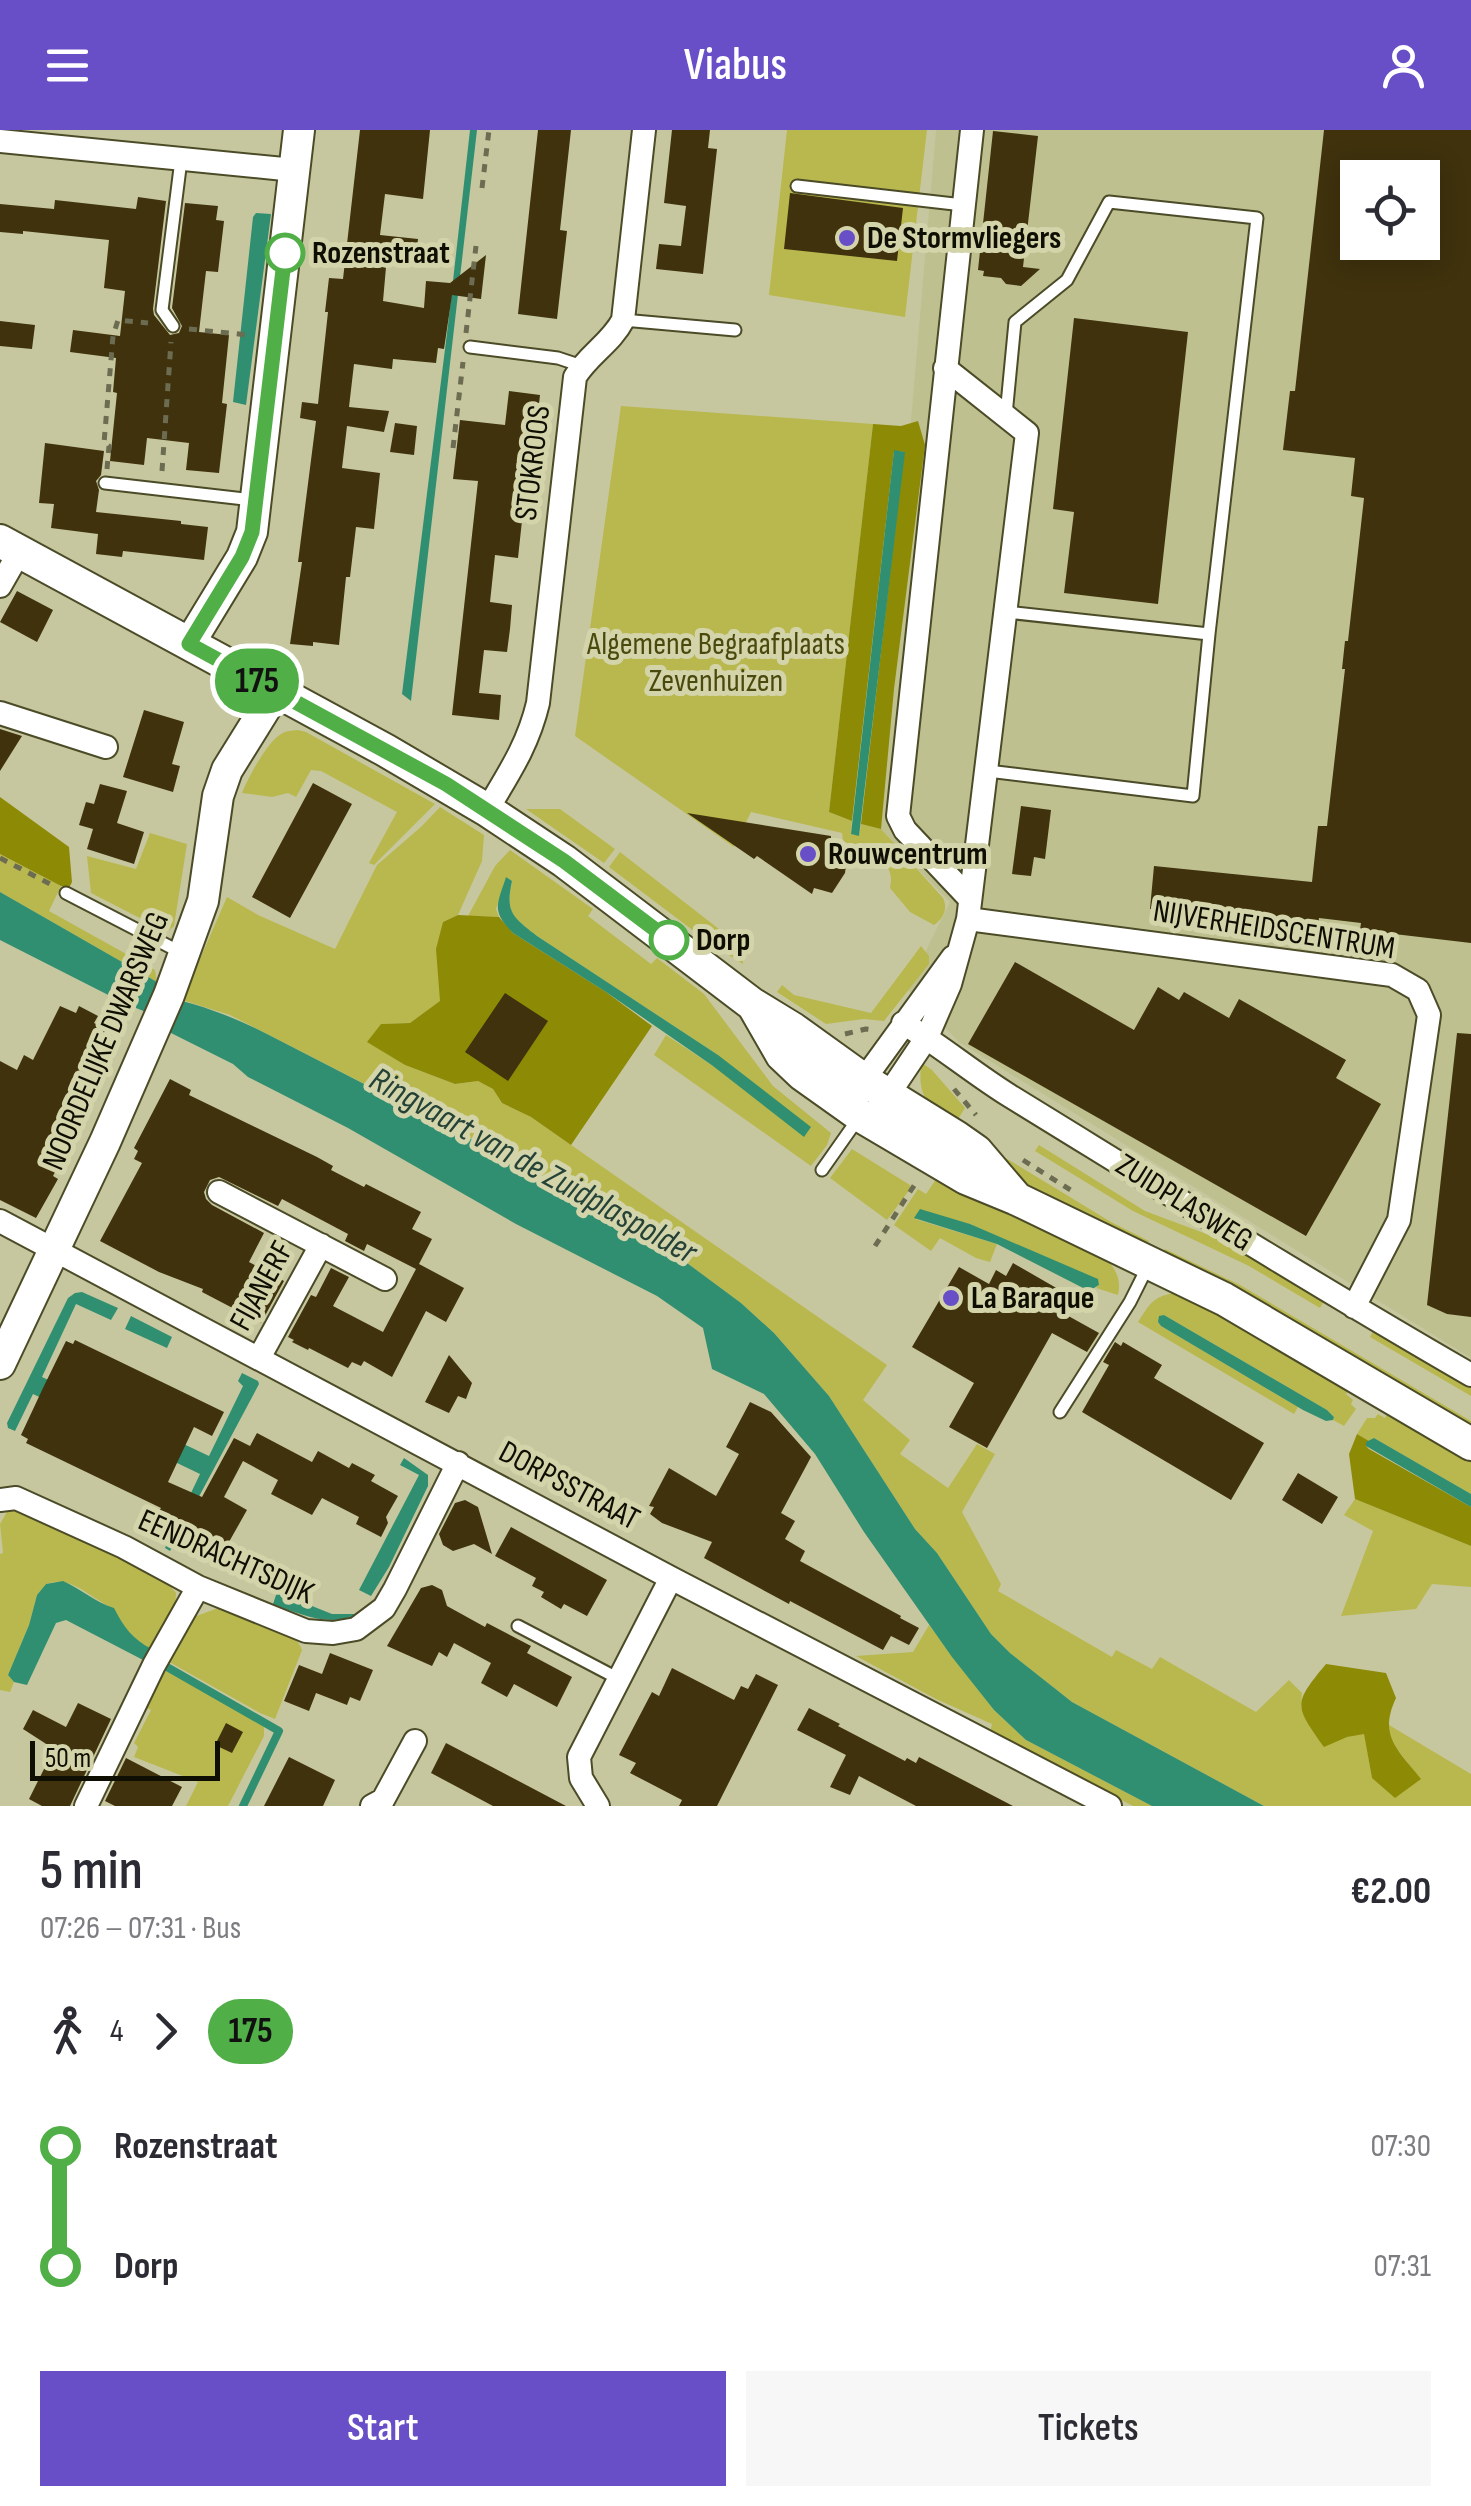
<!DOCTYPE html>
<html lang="en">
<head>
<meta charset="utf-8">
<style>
  body { margin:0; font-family:"Sofia Sans Condensed",sans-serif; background:#f7f7f7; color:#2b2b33; height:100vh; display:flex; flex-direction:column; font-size:38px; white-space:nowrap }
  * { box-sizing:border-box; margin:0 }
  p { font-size:32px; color:#7c7c81 }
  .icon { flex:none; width:55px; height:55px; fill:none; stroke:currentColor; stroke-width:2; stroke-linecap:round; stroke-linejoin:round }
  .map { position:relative; height:1676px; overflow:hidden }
  .drawer { display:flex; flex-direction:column; background:#fff; flex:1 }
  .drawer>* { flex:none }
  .badge { padding:0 20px; border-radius:32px; font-size:35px; line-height:65px }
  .fabs { position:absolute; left:1340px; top:30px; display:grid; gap:20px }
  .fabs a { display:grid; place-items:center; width:100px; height:100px; border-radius:0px; background:#fff; box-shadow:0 5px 25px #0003; font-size:50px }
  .scale { position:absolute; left:30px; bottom:25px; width:190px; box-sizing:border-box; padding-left:10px; border:5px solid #0e0e02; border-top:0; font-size:28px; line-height:35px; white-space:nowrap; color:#0e0e02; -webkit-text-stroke:8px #d4d4ab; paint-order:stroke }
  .map>.badge { position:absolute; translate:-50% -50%; box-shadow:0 0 0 5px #fff }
  .legs { display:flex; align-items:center; gap:15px; height:110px; padding:0 40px; font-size:32px }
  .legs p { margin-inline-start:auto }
  .summary { display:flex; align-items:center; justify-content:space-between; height:170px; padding:0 40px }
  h1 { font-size:55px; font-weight:600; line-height:75px }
  .action { display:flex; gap:20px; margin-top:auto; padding:20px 40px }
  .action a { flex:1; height:115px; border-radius:0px; background:#684ec7; color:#fff; font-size:40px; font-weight:600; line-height:115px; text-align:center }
  .action a+a { background:#f7f7f7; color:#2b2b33 }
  ul { padding:0 40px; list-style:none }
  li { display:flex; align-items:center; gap:35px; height:120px; font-size:38px }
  li i { display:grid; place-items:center; width:15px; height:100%; margin:0 12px; background:currentColor }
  li i::after { content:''; width:25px; height:25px; margin:-12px; border:8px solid; border-radius:50%; background:#fff }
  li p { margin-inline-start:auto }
  li:first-child i { background:linear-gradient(#0000 50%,currentColor 0) }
  li:last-child i { background:linear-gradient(currentColor 50%,#0000 0) }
  header { display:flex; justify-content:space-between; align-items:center; height:130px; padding:0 40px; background:#684ec7; color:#fff; font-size:45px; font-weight:600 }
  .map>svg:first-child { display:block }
</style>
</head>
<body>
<header><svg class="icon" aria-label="menu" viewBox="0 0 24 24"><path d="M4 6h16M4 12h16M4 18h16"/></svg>Viabus<svg class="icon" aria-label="person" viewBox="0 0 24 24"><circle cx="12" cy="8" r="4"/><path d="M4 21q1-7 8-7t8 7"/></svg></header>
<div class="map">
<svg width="1471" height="1676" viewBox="0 0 1471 1676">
  <rect width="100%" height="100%" fill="#c7c79f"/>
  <path fill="#bfc090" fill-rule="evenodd" d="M936 0H1471V1228L959 912 907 859 950 772 876 696ZM1358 48H1422V112H1358Z"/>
  <path fill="#b9b84e" d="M787 0H927L905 187 769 165Z
    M621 276 873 294 829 682 852 691 851 704 859 705 861 694 881 699 943 768C948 778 944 788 934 795L910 782 890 758C897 727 865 722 843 711L842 703 751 682 734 717 575 606Z
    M298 600 306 602 435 674 374 735 369 733 397 682 321 641 311 640 296 667 288 663 272 667 242 663C248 648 267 612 281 604 288 600 290 601 298 600Z
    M440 677 484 705 482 731 458 785 443 792 441 871 410 893 381 894 368 912 405 935 455 954 478 951 493 959 502 973 531 987 887 1235 863 1270 910 1310 900 1324 948 1358 977 1314 995 1324 962 1382 1001 1454 998 1461 1112 1527 1116 1520 1152 1539 1160 1527 1256 1582 1289 1550 1302 1563 1301 1578 1347 1607 1364 1603 1372 1648 1420 1649 1390 1610 1389 1595 1471 1644V1676H1264L1072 1572 1010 1523 991 1504 937 1423 915 1399 829 1266 774 1203 741 1173 687 1133 608 1083 509 1028 230 885 182 870 227 767 258 785 335 819 377 735 422 696Z
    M526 679H560L615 719 604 733Z
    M150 703 187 714 174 796 167 802 91 763 87 726 136 739Z
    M510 720 593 779 588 786 651 834 657 828 704 864 773 956 831 1003 827 1015 811 1036 654 925 666 905 713 936 718 925 537 806C513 787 505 784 512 751L506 748 496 779 499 787 468 786 495 736Z
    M620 722 742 817 743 834 707 811 609 737Z
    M0 724 61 756 49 781 155 840 157 852 0 762Z
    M921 816 929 826V834L884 891 864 889 826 894 777 862 782 855 794 865 871 883Z
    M922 933 932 940 965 978 953 997C931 978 915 965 922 933Z
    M976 999 1004 1027 1111 1092 1149 1111 1146 1116 1034 1064 970 1007Z
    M1039 1015 1145 1081 1220 1109 1324 1171 1320 1178 1249 1136 1133 1081 1035 1021Z
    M852 1019 910 1055V1059L887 1090 830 1048Z
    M941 1042 1102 1124C1114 1137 1122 1147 1118 1165L1096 1158 1099 1155 970 1094 915 1089 997 1114 990 1132 976 1128 940 1108 931 1121 894 1095 918 1059 926 1064Z
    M1165 1119 1240 1155 1471 1291V1298L1162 1124Z
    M1174 1163H1185L1350 1258 1346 1264 1353 1270 1351 1274 1356 1279 1344 1296 1333 1290 1334 1287 1327 1280 1164 1185 1158 1192 1161 1196 1298 1277 1294 1284 1138 1192C1150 1174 1152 1167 1174 1163Z
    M1374 1200 1471 1257V1266L1370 1207Z
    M1389 1280 1471 1328V1364L1374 1308 1369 1311 1357 1304 1367 1288H1375L1378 1284 1385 1288Z
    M1355 1369 1471 1416V1457L1432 1454 1416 1479 1341 1486 1373 1401 1344 1385Z
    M22 1378 165 1450 176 1463 175 1482 151 1519C133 1510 123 1496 113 1478 97 1472 78 1453 62 1452 57 1451 51 1453 46 1454L37 1465 29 1495 8 1545 14 1552 10 1562 0 1560V1424L3 1423 0 1394 8 1380Z
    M218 1478C233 1480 284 1496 293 1506 297 1510 300 1515 302 1520L275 1589 260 1583 164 1529 194 1487Z
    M929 1495 994 1580 1026 1610 1152 1676H1133L990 1602 992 1594 936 1569 856 1526 913 1522Z
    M163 1539 256 1590 264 1597V1606L228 1676H186L198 1652 134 1627 138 1617 134 1613 151 1580 143 1576Z"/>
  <path fill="#8d8a06" d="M918 291 925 315 894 559 881 699 861 694 904 322 894 321 852 691 829 682 873 294 901 296Z
    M0 667 69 717 72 752 69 758 61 756 0 724Z
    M458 785 499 787 513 803 606 862 652 896 571 1015 531 987 502 973 493 959 478 951 455 954 405 935 367 912 381 894 410 893 440 871 436 819 443 792Z
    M1357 1304 1369 1311 1366 1316 1369 1319 1471 1377V1416L1355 1369 1349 1324Z
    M1326 1534 1386 1543 1396 1568C1378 1606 1398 1620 1421 1649L1395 1668 1372 1648 1364 1604 1347 1607 1324 1617C1294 1575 1293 1574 1326 1534Z"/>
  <path fill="#318f71" d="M470 0H477L411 571 402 564 448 195Z
    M256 83 271 84 246 275 233 272 253 87Z
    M894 320 905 322 859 706 851 704Z
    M506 747 512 751C505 783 513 787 537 806L718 925 811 997 804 1007 713 936 606 862 513 803C491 781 497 775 506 747Z
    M0 762 157 852 153 865C194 872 230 885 267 904L508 1028 608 1083 687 1133 741 1173 774 1203 829 1266 915 1399 937 1423 991 1504 1010 1523 1072 1572 1264 1676H1152L1026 1610 994 1580 952 1527 864 1402 815 1324 764 1264 712 1239 703 1198 657 1166 516 1094 348 998 248 947 233 934 167 901 146 882 126 874 0 810Z
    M920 1079 970 1094 1098 1149 1099 1155 1089 1161 997 1114 914 1088Z
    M82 1162 118 1178 111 1190 76 1174 42 1247 209 1326 243 1256 238 1251 242 1243 258 1251 259 1254 170 1421 165 1418 200 1344 33 1264 15 1301 8 1298 7 1293 68 1168 75 1163Z
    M1164 1185 1327 1280 1334 1287 1333 1290 1326 1291 1303 1280 1161 1196 1158 1192 1159 1186Z
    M131 1186 172 1207 167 1218 125 1199Z
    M1374 1308 1471 1364V1377L1366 1316V1312Z
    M404 1328 428 1345V1356L389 1437 371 1466 359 1460 419 1345 400 1335Z
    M63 1451C81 1459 95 1472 114 1478 123 1496 133 1510 152 1519L145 1531 66 1490 56 1493 27 1555 14 1552 8 1545 29 1495 37 1465 46 1454Z
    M277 1462 332 1484H357C331 1498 299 1484 273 1474Z"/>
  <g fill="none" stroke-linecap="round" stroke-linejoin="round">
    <path stroke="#318f71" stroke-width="8" d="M160 1533 279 1601 243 1676"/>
  </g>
  <path fill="#3f320d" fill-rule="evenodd" d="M360 0H430L423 69 385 64 380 105 418 109 416 129 387 126 383 171 424 178 426 151 450 153 486 125 481 169 452 165 444 219 438 218 436 233 393 229 392 239 354 234 349 277 389 281 384 302 347 296 342 338 380 343 374 399 356 397 350 447H346L339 515 313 512V516L290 514 302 432H298L316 291 300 288 302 272 318 274 328 182H325L329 148 343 149Z
    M538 0H571L560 100 567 101 557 189 518 184Z
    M672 0H710L708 18 717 19 703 144 656 139 659 114 681 116 686 76 664 73Z
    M1324 0H1471V813L1360 800 1361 793 1319 788 1318 796 1150 779 1154 736 1312 752 1318 696H1327L1345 539H1342L1345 511H1348L1364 368 1351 366 1355 328 1283 320 1290 261H1295ZM1358 48H1422V112H1358Z
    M993 1 1038 6 1023 137 1040 139 1021 156 1006 154 1001 148 983 146 984 141 978 140Z
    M790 63 903 78 897 131 784 119Z
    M138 67 166 71 153 179 154 185 170 205 179 203 182 196 172 178 185 73 218 76 216 90 224 91 218 142 206 141 199 202 229 205 222 273 227 274 219 343 186 340 189 313 147 308 144 335 110 331 117 263 113 262 116 228 70 222 73 200 120 206 125 161 104 158 109 110 23 101V104L0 102V74L54 79 55 70 136 79Z
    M1074 188 1188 202 1158 474 1064 463 1074 382 1053 379Z
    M0 191 35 195 32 219 0 216Z
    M509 261 540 265 530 353H526L518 428 495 425 490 472 512 475 510 499 507 522 484 520 479 563 501 565 499 590 452 585 478 351 453 349 460 290 505 295Z
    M395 293 417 296 414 325 390 322Z
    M45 313 104 321 101 345 96 351 99 360 96 382 181 391V394L208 397 204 430 123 421 122 427 96 424 98 404 51 398 54 374 39 373Z
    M17 461 53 480 37 512 0 492Z
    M144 580 184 592 172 634 180 636 173 662 123 647Z
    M0 599 22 606 0 641Z
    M313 653 352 674 290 788 252 767Z
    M100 654 127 661 117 693 144 702 134 734 87 719 93 699 79 695 86 672 94 674Z
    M1021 676 1051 680 1045 729 1034 727 1031 746 1012 744Z
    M687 683 831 706V712L848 720 845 743 832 763 814 758 812 764 757 726 754 729Z
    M1015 832 1134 900 1158 857 1179 870 1184 862 1229 888 1239 869 1346 930 1336 948 1381 974 1306 1106 968 914Z
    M505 863 548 891 508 951 465 922Z
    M60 876 76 883 79 876 98 886 94 893 106 899 80 954 96 962 53 1046 58 1049 36 1088 0 1070V931L17 940 24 925 33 930Z
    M1457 903 1471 904V1187L1447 1184 1427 1175Z
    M170 949 191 960 189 965 317 1027 333 1036 331 1040 364 1057 366 1054 421 1082 412 1099 432 1109 419 1134 464 1158 446 1192 426 1181 392 1247 364 1231 361 1236 352 1232 348 1238 309 1218 308 1220 292 1212 294 1210 288 1207 311 1165 316 1167 331 1138 349 1147 333 1176 383 1202 416 1139 367 1114 364 1121 345 1111 348 1104 282 1069 278 1076 219 1047 210 1050 204 1062 206 1069 212 1075 264 1103 249 1132 284 1151 261 1193 202 1162 203 1159 159 1142 100 1111 142 1033 134 1029 138 1021 134 1018Z
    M1013 1133 1072 1167 1063 1183 1099 1203 1087 1222 1052 1203 987 1318 949 1297 974 1253 912 1217 959 1137 989 1154 996 1140 1006 1146Z
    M75 1210 224 1282 212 1306 194 1297 168 1352 202 1367 234 1308 250 1316 257 1303 312 1332 318 1321 349 1338 352 1333 375 1345 371 1351 398 1366 386 1387 388 1393 381 1407 356 1394 359 1387 322 1368 312 1385 271 1364 278 1350 243 1331 224 1367 247 1380 225 1419 158 1383 161 1378 26 1313 28 1309 21 1305 43 1258 66 1211 73 1214Z
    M1115 1212 1121 1216 1123 1212 1162 1235 1154 1248 1264 1313 1231 1370 1082 1282 1109 1235 1103 1232Z
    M449 1225 472 1253 466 1269 458 1266 449 1283 425 1272Z
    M750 1272 771 1282 811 1327 781 1383 795 1391 785 1409 805 1421 800 1431 901 1486 900 1488 919 1498 909 1515 891 1506 883 1520 790 1471 789 1474 704 1428 712 1412 662 1393 650 1384 654 1377 649 1376 669 1338 716 1366 739 1324 726 1317Z
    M1298 1343 1338 1367 1322 1394 1282 1370Z
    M465 1370 478 1377 492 1424 474 1414 453 1421 443 1415 439 1404 455 1373Z
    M511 1397 607 1450 587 1486 564 1474 561 1479 541 1467 544 1462 532 1456 536 1448 495 1426Z
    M432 1455 442 1460 447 1476 485 1497 487 1493 531 1516 527 1523 572 1547 557 1577 514 1554 507 1567 481 1553 491 1533 454 1513 447 1527 439 1522 432 1536 387 1516 421 1458Z
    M330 1523 373 1540 360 1571 350 1567 347 1575 316 1563 309 1581 284 1571 299 1535 322 1544Z
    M672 1538 734 1570 741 1556 748 1559 756 1544 778 1555 717 1676H679L682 1670 630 1643 636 1633 619 1625 652 1562 659 1566Z
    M78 1573 111 1589 70 1676H42L29 1669 54 1619 23 1599 33 1580 66 1597Z
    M809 1578 840 1594 838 1596 905 1631 907 1628 916 1633 919 1627 1013 1676H916L859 1646 850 1665 830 1657 846 1625 797 1600Z
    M226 1593 243 1602 232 1623 215 1615Z
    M446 1613 492 1637 566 1676H493L431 1643Z
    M289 1627 335 1650 323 1676H264Z
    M126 1628 182 1657 172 1676H115L105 1671Z"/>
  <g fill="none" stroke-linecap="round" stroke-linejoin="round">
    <g stroke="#4b4b27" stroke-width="15">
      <path id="service" d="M797 56 963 75
        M623 190 735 200
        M173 196 162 180 181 30
        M470 217 558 228 582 236
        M105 353 253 370
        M1006 482 1209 504 1257 88 1109 72 1067 150 1015 192 1006 285
        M988 641 1193 666 1209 504
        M66 763 180 822
        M822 1040 860 986
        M1060 1282 1130 1172 1148 1136
        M518 1496 619 1549"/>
    </g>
    <g stroke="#4b4b27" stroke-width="26">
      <path id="minor" d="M0 11 294 40
        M0 456 20 421
        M0 583 106 617
        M487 680C509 643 528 615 538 573L575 247C588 225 611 213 623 190L644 0
        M970 769 905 700 898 686 972 0
        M968 789 1392 845 1418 860 1429 885 1399 1090 1354 1177
        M903 893C940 915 973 943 1010 966 1163 1060 1315 1155 1471 1245
        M863 961 864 950 868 944 953 827
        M880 972 888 965 927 907 950 854 968 789 1027 303 945 238
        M219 1062 385 1149
        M0 1091 671 1448 1110 1676
        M259 1228 321 1115
        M0 1370 16 1368 124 1417 198 1457 306 1501 333 1503 356 1499 384 1478 395 1459 458 1333
        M86 1676 154 1535 198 1457
        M372 1676 383 1670 415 1611
        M598 1676 581 1648 579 1627 671 1448"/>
    </g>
    <g stroke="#4b4b27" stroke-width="34">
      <path id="tertiary" d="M189 514 242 427 252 402 299 0
        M0 1234 105 1012 169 865 203 771 218 666 227 640 276 561"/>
    </g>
    <g stroke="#4b4b27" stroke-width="36">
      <path id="secondary" d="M0 411 385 620 487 680 564 731 752 874 793 899 864 950 956 1007 976 1021 1017 1069
        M755 878 782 925 802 944 861 986 966 1048 1017 1069 1224 1169 1471 1314"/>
    </g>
    <path stroke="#6c6c52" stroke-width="5" stroke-dasharray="8 8" stroke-linecap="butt" d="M482 58 489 0
      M189 199 248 205
      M466 203 476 116
      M453 318 463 232
      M107 339 109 316 104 313 113 206 118 190 148 193
      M162 341 171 212
      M0 728 50 754
      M845 904 866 899 874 900
      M954 959 976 985
      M1023 1030 1077 1064
      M875 1116 917 1051"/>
    <use href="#service" stroke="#fff" stroke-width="11"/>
    <use href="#minor" stroke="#fff" stroke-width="22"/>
    <use href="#tertiary" stroke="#fff" stroke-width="30"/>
    <use href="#secondary" stroke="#fff" stroke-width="32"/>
  </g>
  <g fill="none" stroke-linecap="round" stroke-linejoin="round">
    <g stroke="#fff" stroke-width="22">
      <path id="line-1" d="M285 123 252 402 242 427 189 514 446 654 564 731 669 810"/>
    </g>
    <use href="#line-1" stroke="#50af46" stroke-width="15"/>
  </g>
  <g fill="#684ec7" stroke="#d4d4ab" stroke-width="4">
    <circle cx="847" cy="108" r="10"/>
    <circle cx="808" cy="724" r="10"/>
    <circle cx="951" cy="1168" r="10"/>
  </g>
  <g fill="#fff" stroke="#50af46" stroke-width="5">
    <circle cx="285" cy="123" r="18"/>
    <circle cx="669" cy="810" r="18"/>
  </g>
  <g text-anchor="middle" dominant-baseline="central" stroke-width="10" stroke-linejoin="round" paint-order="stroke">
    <g font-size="32" font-weight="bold" fill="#0e0e02" stroke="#d4d4ab" text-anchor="start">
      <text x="867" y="108">De Stormvliegers</text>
      <text x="828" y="724">Rouwcentrum</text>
      <text x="971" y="1168">La Baraque</text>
    </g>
    <g font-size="32" font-weight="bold" fill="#0e0e02" stroke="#d4d4ab" text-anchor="start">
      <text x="312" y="123">Rozenstraat</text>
      <text x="696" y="810">Dorp</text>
    </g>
    <g font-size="32" fill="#0e0e02" stroke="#d4d4ab">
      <text transform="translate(533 333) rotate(-83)">STOKROOS</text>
      <text transform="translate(1274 800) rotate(9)">NIJVERHEIDSCENTRUM</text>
      <text transform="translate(106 911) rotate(-67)">NOORDELIJKE DWARSWEG</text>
      <text transform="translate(1184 1073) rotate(32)">ZUIDPLASWEG</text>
      <text transform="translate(262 1156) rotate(-61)">FIJANERF</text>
      <text transform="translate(569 1356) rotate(28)">DORPSSTRAAT</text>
      <text transform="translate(226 1427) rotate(24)">EENDRACHTSDIJK</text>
    </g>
    <g font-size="32" fill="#4b4a0e" stroke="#d4d4ab">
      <text x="716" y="514">Algemene Begraafplaats<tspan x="716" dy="37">Zevenhuizen</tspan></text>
    </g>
    <g font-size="35" font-style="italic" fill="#254237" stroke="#d4d4ab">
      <text transform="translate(533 1036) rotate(29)">Ringvaart van de Zuidplaspolder</text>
    </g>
  </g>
</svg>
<div class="fabs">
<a><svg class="icon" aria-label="locate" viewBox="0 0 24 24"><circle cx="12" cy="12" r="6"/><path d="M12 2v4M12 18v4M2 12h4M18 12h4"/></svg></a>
</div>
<div class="scale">50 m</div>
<b class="badge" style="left:257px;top:551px;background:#50af46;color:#111">175</b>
</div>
<section class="drawer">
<div class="summary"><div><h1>5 min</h1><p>07:26 – 07:31 · Bus</p></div><b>€2.00</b></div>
<div class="legs"><svg class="icon" aria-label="walk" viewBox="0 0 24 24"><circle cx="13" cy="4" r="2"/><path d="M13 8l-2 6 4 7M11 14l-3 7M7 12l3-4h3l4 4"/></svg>4<svg class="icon" aria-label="forward" viewBox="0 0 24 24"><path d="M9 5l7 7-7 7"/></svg><b class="badge" style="background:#50af46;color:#111">175</b></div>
<ul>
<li><i style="color:#50af46"></i><b>Rozenstraat</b><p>07:30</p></li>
<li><i style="color:#50af46"></i><b>Dorp</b><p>07:31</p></li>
</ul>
<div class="action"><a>Start</a><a>Tickets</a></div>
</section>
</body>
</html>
